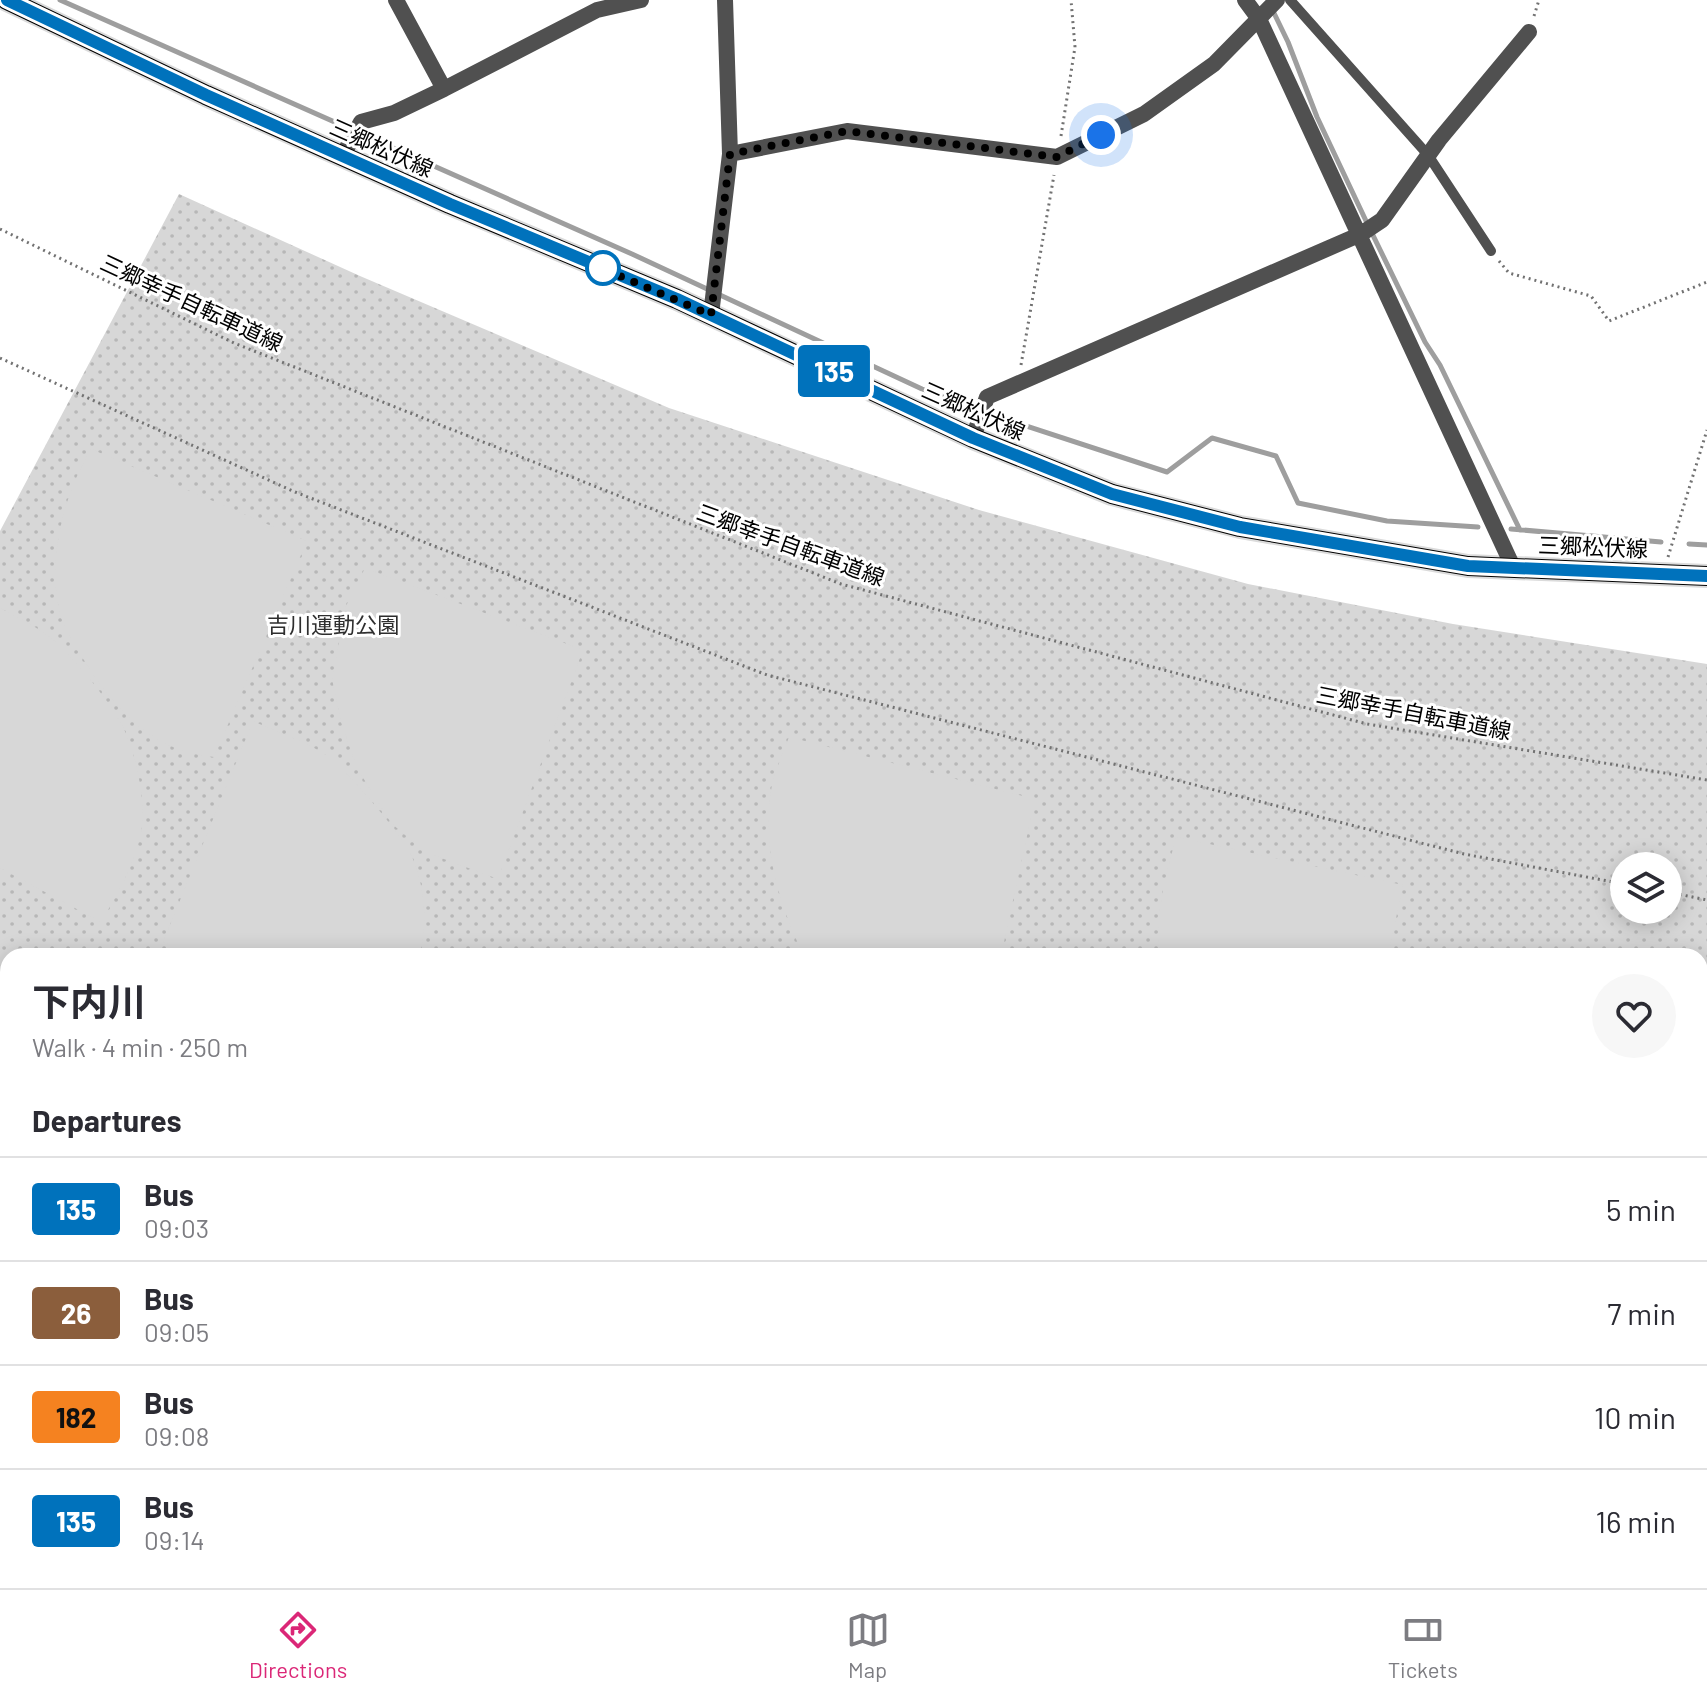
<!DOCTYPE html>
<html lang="en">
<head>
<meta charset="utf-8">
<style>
  body { margin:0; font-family:Barlow,"Noto Sans JP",sans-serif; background:#f7f7f7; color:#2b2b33; height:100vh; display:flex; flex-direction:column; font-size:30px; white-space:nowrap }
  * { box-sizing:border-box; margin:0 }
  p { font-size:26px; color:#7c7c81 }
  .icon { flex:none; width:44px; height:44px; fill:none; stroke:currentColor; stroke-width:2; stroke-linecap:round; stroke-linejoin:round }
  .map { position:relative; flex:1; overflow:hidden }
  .drawer { position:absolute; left:0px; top:948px; width:1708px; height:640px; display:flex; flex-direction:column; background:#fff; border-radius:24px 24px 0 0; box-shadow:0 4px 20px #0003 }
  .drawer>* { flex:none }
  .badge { padding:0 16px; border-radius:6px; font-size:28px; line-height:52px }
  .fabs { position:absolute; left:1610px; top:852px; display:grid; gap:16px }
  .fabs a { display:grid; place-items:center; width:72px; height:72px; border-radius:50%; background:#fff; box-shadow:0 4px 20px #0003; font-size:40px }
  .you { position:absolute; width:40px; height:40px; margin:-20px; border:6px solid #fff; border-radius:50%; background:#1a73e8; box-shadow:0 0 0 12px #1a73e833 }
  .map>.badge { position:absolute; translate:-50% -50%; box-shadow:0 0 0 4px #fff }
  h2 { padding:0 32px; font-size:30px; line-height:72px }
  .round { display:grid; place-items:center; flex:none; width:84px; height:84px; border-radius:42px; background:#f7f7f7 }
  .headline { display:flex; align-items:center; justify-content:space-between; height:136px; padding:0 32px }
  h1 { font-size:38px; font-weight:700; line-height:60px }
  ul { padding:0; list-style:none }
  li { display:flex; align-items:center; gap:24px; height:104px; padding:0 32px; border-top:2px solid #e1e1e2 }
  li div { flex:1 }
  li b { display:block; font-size:30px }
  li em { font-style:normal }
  li .badge { min-width:88px; font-weight:700; text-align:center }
  .menu { display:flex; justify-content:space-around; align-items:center; height:112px; border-top:2px solid #e1e1e2; background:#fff; font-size:22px; color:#7c7c81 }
  .menu a { display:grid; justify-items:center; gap:4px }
  .menu .on { color:#db2777 }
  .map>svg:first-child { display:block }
</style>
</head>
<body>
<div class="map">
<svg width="1707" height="1588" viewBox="0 0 1707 1588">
  <defs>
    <pattern id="park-dots" width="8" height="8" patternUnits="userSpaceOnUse" patternTransform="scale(2)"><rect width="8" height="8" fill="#d7d7d7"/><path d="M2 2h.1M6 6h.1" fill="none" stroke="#b7b7b7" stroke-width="1.8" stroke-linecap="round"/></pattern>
    <pattern id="water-rules" width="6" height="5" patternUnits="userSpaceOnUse" patternTransform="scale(2)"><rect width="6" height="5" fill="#9e9e9e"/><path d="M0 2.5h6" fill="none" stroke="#868686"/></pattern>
  </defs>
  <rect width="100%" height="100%" fill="#fff"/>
  <path fill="url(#park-dots)" fill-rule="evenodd" d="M179 194 360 276 669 408 979 510 1248 584 1453 624 1707 664V1091L1700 1153V956H8V1002L0 1001V531ZM1624 866H1668V910H1624Z"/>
  <path fill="#d7d7d7" d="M91 449 307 541 214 757C154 751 121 715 89 668 80 654 68 636 62 620 45 566 63 495 91 449Z
    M365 568 583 650 498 879 425 852 391 823 357 768 341 722 332 679 346 606Z
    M0 608C14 615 29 623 43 632 68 649 103 693 119 720 134 743 146 799 142 827 136 862 119 892 101 922L0 868Z
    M253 721C277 732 305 741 326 755 347 770 403 835 413 859 425 886 428 929 419 956H195L163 942Z
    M789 737 1035 799 1001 956H804C779 904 760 844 772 785 776 769 783 753 789 737Z
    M1176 837 1403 885 1388 956H1160C1154 915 1166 876 1176 837Z"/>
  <path fill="url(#water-rules)" d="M0 987 8 990V1377L0 1374Z
    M1700 1419H1707V1546L1700 1545Z
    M536 1580H1548L1545 1588H559Z"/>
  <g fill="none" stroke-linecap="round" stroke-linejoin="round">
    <path stroke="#9e9e9e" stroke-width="5" d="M60 0 632 254 922 389 968 405
      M1273 11 1288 42 1317 117 1367 223 1425 342 1440 365 1520 530
      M996 416 1167 472 1212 438 1276 456 1298 503 1387 521 1478 527
      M1511 529 1661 542
      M1689 544 1707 545"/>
    <g stroke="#dbdbdb" stroke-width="24">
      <path id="primary" d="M7 0 206 95 450 204 677 299 973 438 1112 494 1240 527 1468 566 1707 576"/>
    </g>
    <path stroke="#727272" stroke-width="3" stroke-dasharray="2 4" stroke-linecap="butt" d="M1534 16 1539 0
      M1061 136 1075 47 1071 0
      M0 229 234 343 841 584 1367 724 1707 780
      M1499 261 1509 273 1591 296 1609 321 1707 282
      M0 358 295 492 767 675 1464 854 1624 884
      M1021 365 1054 175
      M1668 557 1707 430
      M1668 892 1707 900
      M0 1478 8 1482
      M0 1556 8 1560
      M51 1580 68 1588
      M247 1580 270 1588"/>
    <path stroke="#505050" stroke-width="10" d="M1290 0 1428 155 1491 251"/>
    <path stroke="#505050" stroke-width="16" d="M396 0 444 89
      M1245 0 1259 19 1513 567
      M730 154 847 131 1057 157 1144 114 1214 64 1277 0
      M343 155 361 122 394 113 444 89 597 10 641 0
      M711 315 730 154 725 0
      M973 438 987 397 1361 234 1382 220 1439 140 1529 32"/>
    <use href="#primary" stroke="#000" stroke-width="20"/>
  </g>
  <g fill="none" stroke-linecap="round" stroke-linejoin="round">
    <g stroke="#fff" stroke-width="18">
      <path id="line" d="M7 0 206 95 450 204 677 299 973 438 1112 494 1240 527 1468 566 1707 576"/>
    </g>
    <use href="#line" stroke="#0072bc" stroke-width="12"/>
    <path stroke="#000" stroke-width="8" stroke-dasharray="0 14.4" d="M603 268 592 264 711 315 730 154 847 131 1057 157 1101 135"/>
  </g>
  <circle fill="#fff" stroke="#0072bc" stroke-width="4" cx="603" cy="268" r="16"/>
  <g text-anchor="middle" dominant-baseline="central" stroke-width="6" stroke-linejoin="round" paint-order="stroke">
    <g font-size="22" fill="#000" stroke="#fff">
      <text transform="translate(382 147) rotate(24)">三郷松伏線</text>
      <text transform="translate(192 302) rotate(25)">三郷幸手自転車道線</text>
      <text transform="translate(974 410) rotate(24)">三郷松伏線</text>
      <text transform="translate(791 544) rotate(20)">三郷幸手自転車道線</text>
      <text transform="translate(1593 546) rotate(2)">三郷松伏線</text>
      <text transform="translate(1414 712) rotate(11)">三郷幸手自転車道線</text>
    </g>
    <g font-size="22" fill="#2e2e2e" stroke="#fff">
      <text x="333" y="624">吉川運動公園</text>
    </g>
  </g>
</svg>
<div class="fabs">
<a><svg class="icon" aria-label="layers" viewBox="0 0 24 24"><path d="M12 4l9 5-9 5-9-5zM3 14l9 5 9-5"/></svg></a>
</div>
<div class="you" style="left:1101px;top:135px"></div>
<b class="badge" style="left:834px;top:371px;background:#0072bc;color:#fff">135</b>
<section class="drawer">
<div class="headline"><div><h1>下内川</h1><p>Walk · 4 min · 250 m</p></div><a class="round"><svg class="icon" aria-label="heart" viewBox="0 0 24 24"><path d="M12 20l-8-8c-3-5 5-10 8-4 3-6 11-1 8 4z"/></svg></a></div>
<h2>Departures</h2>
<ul>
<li><span class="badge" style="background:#0072bc;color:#fff">135</span><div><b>Bus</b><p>09:03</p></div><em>5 min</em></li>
<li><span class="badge" style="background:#8b5e3c;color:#fff">26</span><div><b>Bus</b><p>09:05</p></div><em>7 min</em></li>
<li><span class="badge" style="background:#f58220;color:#111">182</span><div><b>Bus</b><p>09:08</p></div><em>10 min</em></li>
<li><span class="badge" style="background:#0072bc;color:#fff">135</span><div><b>Bus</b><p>09:14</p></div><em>16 min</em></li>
</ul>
</section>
</div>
<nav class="menu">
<a class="on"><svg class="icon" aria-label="directions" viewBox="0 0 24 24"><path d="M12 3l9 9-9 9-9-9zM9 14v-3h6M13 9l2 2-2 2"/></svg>Directions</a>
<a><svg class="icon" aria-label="map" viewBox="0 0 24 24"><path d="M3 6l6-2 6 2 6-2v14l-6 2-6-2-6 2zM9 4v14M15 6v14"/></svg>Map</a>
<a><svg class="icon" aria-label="tickets" viewBox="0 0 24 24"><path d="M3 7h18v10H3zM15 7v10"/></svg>Tickets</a>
</nav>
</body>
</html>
